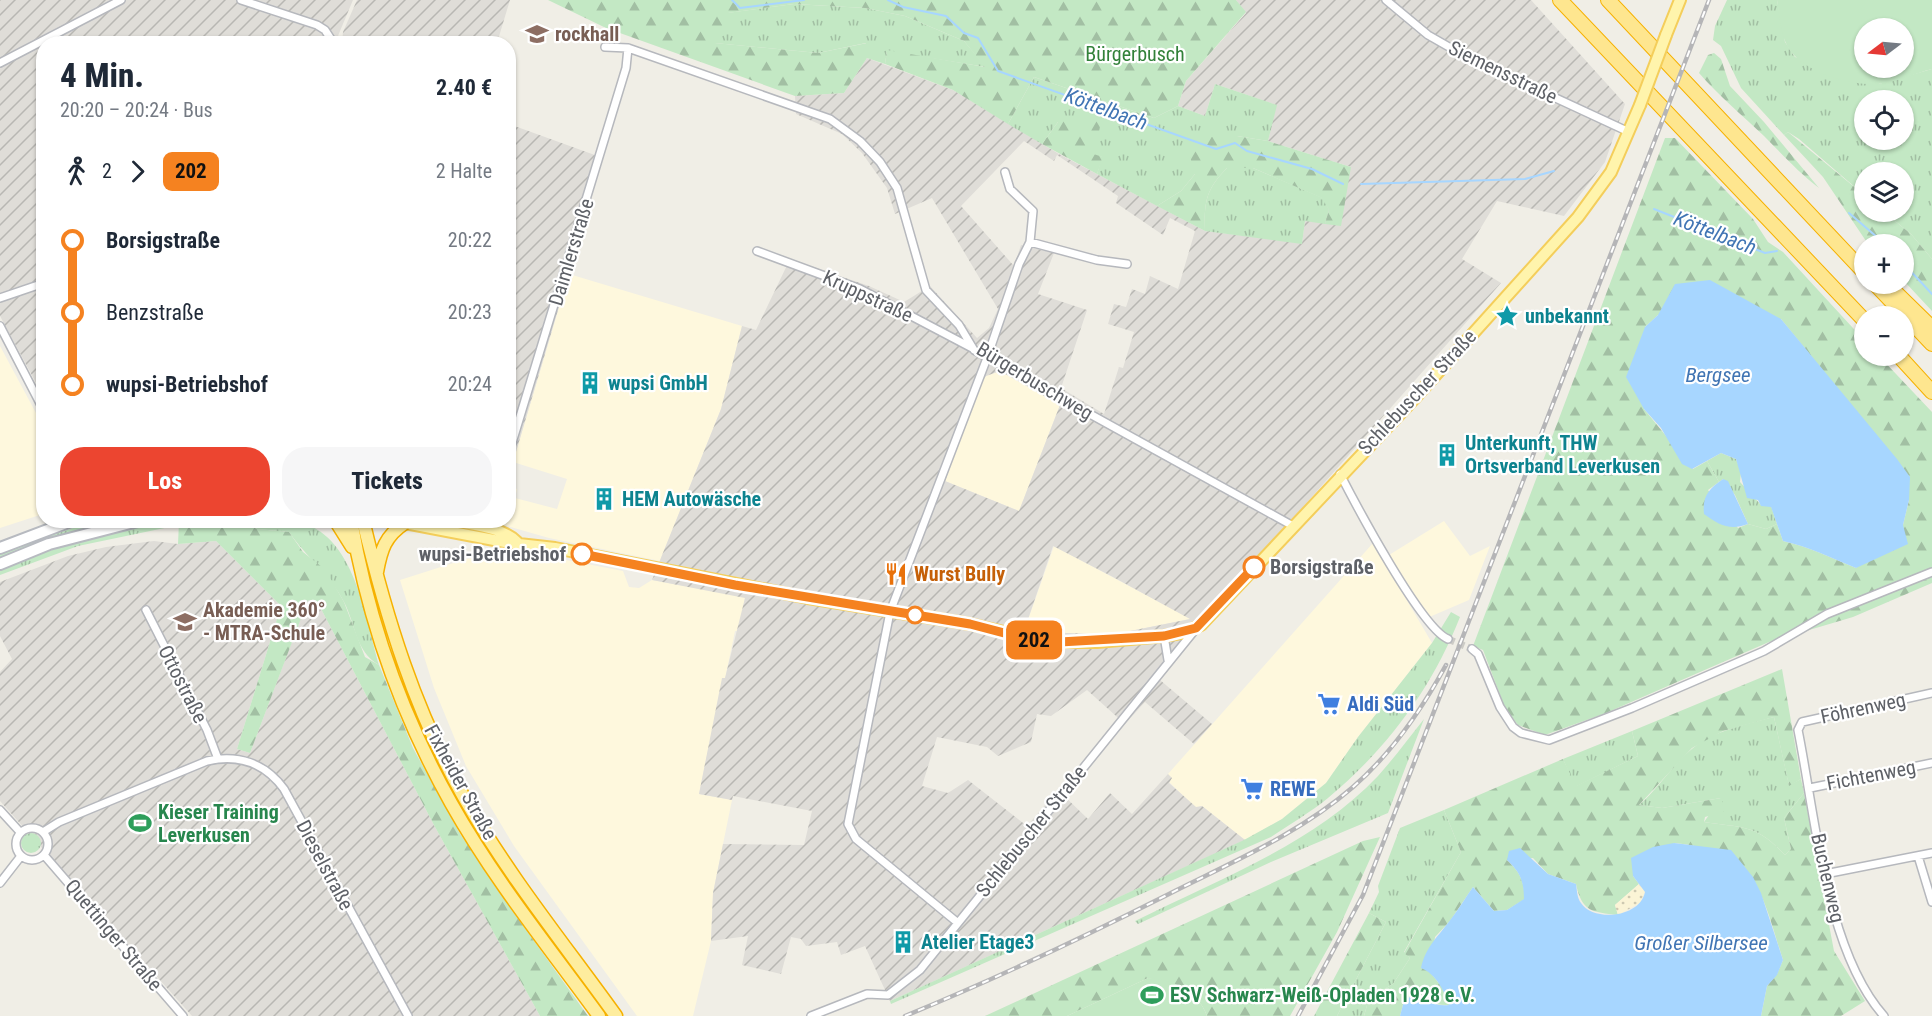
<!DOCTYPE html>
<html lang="de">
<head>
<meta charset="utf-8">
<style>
  body { margin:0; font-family:"Roboto Condensed",sans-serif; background:#f6f6f7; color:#1f2937; height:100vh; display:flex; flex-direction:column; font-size:22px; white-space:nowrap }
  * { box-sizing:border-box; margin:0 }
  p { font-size:20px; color:#747a83 }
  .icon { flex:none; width:33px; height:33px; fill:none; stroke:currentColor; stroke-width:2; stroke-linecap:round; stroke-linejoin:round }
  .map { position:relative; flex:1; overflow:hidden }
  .side { position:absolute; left:36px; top:36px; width:480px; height:492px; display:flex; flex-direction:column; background:#fff; border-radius:24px; box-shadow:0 2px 4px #0004 }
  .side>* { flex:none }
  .badge { padding:0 12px; border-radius:9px; font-size:21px; line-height:39px }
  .needle { width:39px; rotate:254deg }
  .buttons { position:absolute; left:1854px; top:18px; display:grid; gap:12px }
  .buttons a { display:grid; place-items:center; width:60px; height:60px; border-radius:50%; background:#fff; box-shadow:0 2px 4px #0004; font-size:30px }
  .map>.badge { position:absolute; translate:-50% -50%; box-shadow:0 0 0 3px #fff }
  .legs { display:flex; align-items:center; gap:9px; height:66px; padding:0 24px; font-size:20px }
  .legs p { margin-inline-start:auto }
  .summary { display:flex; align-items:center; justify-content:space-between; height:102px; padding:0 24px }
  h1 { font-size:33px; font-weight:800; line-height:45px }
  .primary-button { display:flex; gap:12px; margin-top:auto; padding:12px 24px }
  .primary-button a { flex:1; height:69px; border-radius:24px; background:#ec4530; color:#fff; font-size:24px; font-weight:800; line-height:69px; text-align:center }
  .primary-button a+a { background:#f6f6f7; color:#1f2937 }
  ul { padding:0 24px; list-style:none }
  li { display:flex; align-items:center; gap:21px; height:72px; font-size:22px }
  li i { display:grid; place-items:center; width:9px; height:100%; margin:0 8px; background:currentColor }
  li i::after { content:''; width:15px; height:15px; margin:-8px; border:4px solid; border-radius:50%; background:#fff }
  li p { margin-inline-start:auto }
  li:first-child i { background:linear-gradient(#0000 50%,currentColor 0) }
  li:last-child i { background:linear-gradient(currentColor 50%,#0000 0) }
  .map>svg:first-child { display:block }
</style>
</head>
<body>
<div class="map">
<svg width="1932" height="1016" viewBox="0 0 1932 1016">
  <defs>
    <pattern id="industrial-furrows" width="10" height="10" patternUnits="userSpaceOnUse" patternTransform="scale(1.5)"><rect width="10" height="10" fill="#dfddd8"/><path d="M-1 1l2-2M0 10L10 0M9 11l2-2" fill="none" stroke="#b8b7b3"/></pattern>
    <pattern id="grass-tufts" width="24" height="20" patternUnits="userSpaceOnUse" patternTransform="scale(1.5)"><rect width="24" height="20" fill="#c3e8c4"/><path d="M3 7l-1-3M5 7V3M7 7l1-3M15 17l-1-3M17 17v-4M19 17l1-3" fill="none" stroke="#a2bfa3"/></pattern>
    <pattern id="forest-firs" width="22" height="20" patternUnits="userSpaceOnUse" patternTransform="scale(1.5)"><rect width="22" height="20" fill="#c3e8c4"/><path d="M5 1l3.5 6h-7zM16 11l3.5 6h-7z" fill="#a2bfa3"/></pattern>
    <pattern id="sand-dots" width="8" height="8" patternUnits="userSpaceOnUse" patternTransform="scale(1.5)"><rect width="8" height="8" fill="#fbf4d6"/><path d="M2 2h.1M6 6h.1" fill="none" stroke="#cec9b1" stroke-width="1.8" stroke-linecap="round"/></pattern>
  </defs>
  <rect width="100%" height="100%" fill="#f0eee6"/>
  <path fill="#fef8dd" d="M569 274 742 326 721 409 660 561 549 538 493 522 508 520 509 486 517 489 515 498 557 509 567 479 513 462Z
    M0 346 44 428 43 514 0 528Z
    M1000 371 1060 405 1019 511 945 481 980 383 986 376Z
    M1444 521 1470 556 1490 546 1469 600 1427 618 1389 555Z
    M1373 543 1432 643 1358 737 1326 783 1282 819 1245 840 1202 806 1196 808 1169 782 1168 774Z
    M1054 546 1191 619 1110 635 1024 631Z
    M525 552 623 571 629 587 639 588 652 580 745 597 739 631H735L725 679 723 678 699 794 732 800 713 893 711 941 693 1016H637L514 846 466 766 434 688 400 580 466 559Z"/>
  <path fill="url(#industrial-furrows)" fill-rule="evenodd" d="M0 0H353L335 43 44 44 43 396 0 316Z
    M357 0H510L497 43H342L343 32Z
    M1236 0H1531L1625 104 1605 162 1564 216 1497 201 1462 259 1501 283 1295 516 1160 680 1212 724 1194 744 1145 702 1125 724 1087 690 1051 716 1037 714 1031 742 998 756 987 747 937 737 922 786 948 793 968 780 1027 826 1058 790 1088 819 1110 793 1132 814 1168 774 1172 778 1169 783 1196 807 1202 806 1245 840 890 1001 865 946 841 955 837 942 806 946 801 939 791 937 781 974 742 965 748 936 711 941 713 893 723 844 804 845 812 811 733 796 732 800 699 794 722 678H725L745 598 652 580 721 409 742 326 756 330 790 259 869 286 904 302 930 286 977 338 989 328 998 309 932 198 895 214 887 188 862 153 842 134 796 114 795 96 844 93 867 58 953 90 1059 154 1205 231 1302 243 1305 221 1351 167 1268 141 1276 105 1215 84 1205 116 1178 106 1186 81 1246 13ZM1024 141 1054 161 1057 155 1118 196 1116 203 1163 235 1170 218 1195 231 1178 289 1150 276 1145 294 1132 289 1126 307 1114 304 1108 324 1134 332 1123 368 1119 367 1104 414 1061 388 1087 310 1038 294 1054 253 1021 245 1014 266 961 206ZM1000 371 1060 405 1019 511 945 481 980 384 986 376ZM1053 546 1113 577 1190 619 1110 635 1024 631Z
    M509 124 603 158 513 462 509 464Z
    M154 541 178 544 216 541 281 606 237 749 250 753 308 599 319 605 435 827 540 1016H192L0 801V672L12 659 0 636V582L68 556 106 547Z"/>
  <path fill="url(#grass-tufts)" fill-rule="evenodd" d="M1727 0H1777L1785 42 1795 57 1879 84 1932 69V259L1911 234 1884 212H1904V172H1864V195L1799 139 1788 132 1784 135 1741 88 1721 46 1713 40 1715 26ZM1864 100H1904V140H1864Z
    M794 4 865 8 905 16 964 41 986 67 887 51 885 64 867 58 866 43 818 53 714 43 727 13Z
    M1034 77 1154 118 1178 106 1205 116 1215 84 1277 105 1268 141 1237 136 1195 174 1181 191 1157 206 1097 174 1102 157 1087 153 1058 122 1042 144 1008 124Z
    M1227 168H1253L1323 198 1329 210 1325 224 1305 221 1302 244 1205 231C1204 202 1206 189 1227 168Z
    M1721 453 1736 459 1741 472 1740 482 1762 506H1771L1777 524 1766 529 1748 524 1735 495 1723 479 1719 482 1707 461Z
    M94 521H115L55 537 0 559V554L10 549Z
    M179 521V525L78 546 0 575V569C58 545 117 529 179 521Z
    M236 521C255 521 278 517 296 521 355 533 365 617 379 665 355 651 356 625 344 602 329 573 307 558 289 532L257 529Z
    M1451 612 1460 617C1432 688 1387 749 1328 798 1311 812 1290 824 1271 837L891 1004 890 1001 1244 840 1282 819 1326 783 1358 737 1432 643Z
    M1774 717 1789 785 1801 779 1804 793 1784 818 1791 849 1785 855C1756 824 1743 828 1704 822L1721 798 1662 808 1639 805C1659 788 1673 764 1693 748 1715 730 1747 724 1774 717Z
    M1424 719 1388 813 1271 862 1138 924 1135 921C1217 880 1314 844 1378 776 1394 758 1409 738 1424 719Z
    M1632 731 1638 756 1575 787 1563 759Z
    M1444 810 1461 852 1404 952 1410 958 1393 984 1369 998 1364 1016H1337L1386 922 1369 913 1379 892 1378 886 1400 828Z
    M21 843a10 10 0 1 1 20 0a10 10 0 1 1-20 0Z"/>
  <path fill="url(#forest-firs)" fill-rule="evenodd" d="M548 0H1236L1246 12 1186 81 1178 106 1154 118 1034 77 1008 124 953 90 885 64 887 50 985 67 964 41 905 16 865 8 794 4 728 13 715 43 818 53 867 43V58L844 93 795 96 606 28Z
    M1714 53 1721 59 1730 86 1764 122 1819 188C1798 172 1782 154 1764 136 1742 115 1719 96 1699 73L1708 55Z
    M1080 117 1101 122 1097 141 1087 152 1103 157 1097 174 1042 144 1058 122Z
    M1788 132 1864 195V212H1884L1911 234 1932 259V311L1904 281V244H1868L1823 177 1784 135Z
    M1237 136 1268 141 1351 167 1341 226 1325 224 1329 210 1322 198 1253 168H1227C1206 189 1204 202 1205 231L1157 206 1181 191 1195 174 1188 150 1210 137Z
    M1665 138H1675L1753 219 1768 242 1783 252 1864 340V356H1879L1932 412V583L1853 617 1769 642 1606 713 1545 735 1518 725 1505 708 1483 650 1473 646ZM1658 315 1781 319 1909 477V500L1903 525 1856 568C1832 558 1809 547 1783 541L1777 524 1766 529 1748 524 1738 528 1708 490 1719 482 1707 461 1693 469 1644 409 1645 327Z
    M179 521H236L257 529 289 532 303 552 322 567 332 581 344 602 365 657 379 665 413 748 459 832 496 888 588 1016H540L435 827 319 605 308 600 250 753 237 749 281 606 216 541 178 544Z
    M1782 669 1801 779 1789 786 1774 717 1723 731 1692 748 1639 805 1662 808 1721 798 1726 811 1705 817 1704 822C1743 828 1756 824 1785 855L1791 849 1784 818 1804 793 1834 951 1865 1001 1841 1016H1761L1767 986 1777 974 1783 960C1761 890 1757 851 1674 843L1633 876 1639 884 1615 905 1618 915C1592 912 1582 912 1576 884L1548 874 1533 858 1507 860C1520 872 1524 881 1525 899L1507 910 1494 911 1473 887 1450 921 1435 937 1430 972 1445 991 1449 1005C1434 1006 1421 998 1405 997L1400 1016H1364L1369 998 1393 984 1410 958 1404 953 1461 852 1444 810 1563 759 1576 786 1638 756 1632 731Z
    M1380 837 1337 932 1290 1016H1207C1198 989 1172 985 1148 978L1067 1016H985L1363 841Z
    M1369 913 1386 922 1337 1016H1314Z"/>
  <path fill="url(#sand-dots)" d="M1639 884 1645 892 1640 903 1618 915 1615 905Z"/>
  <path fill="#c3e8c4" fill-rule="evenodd" d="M1777 0H1932V69C1915 73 1895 83 1878 84 1849 86 1796 71 1785 41 1780 29 1779 13 1777 0ZM1864 28H1904V68H1864Z
    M1148 978C1173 980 1198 990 1207 1016H1067Z"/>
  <path fill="#a7d6ff" d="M1710 280 1781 319 1897 459 1910 477 1909 500 1903 525 1908 544 1856 568C1832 558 1809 547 1783 541L1771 507 1761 506 1758 500 1747 498 1736 459 1721 453 1692 469 1682 464 1661 428 1644 409 1626 377 1645 327 1658 315 1675 284Z
    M1723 479 1728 481 1748 524C1730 531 1719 525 1704 514 1702 496 1709 489 1723 479Z
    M1674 843 1731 850 1753 877 1761 893 1783 960 1777 975 1767 986 1761 1016H1400L1405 997C1421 998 1434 1007 1449 1005 1444 990 1436 974 1421 968 1426 946 1438 937 1451 919 1459 909 1465 898 1473 887L1494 911 1507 910 1524 899C1524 881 1520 872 1507 860L1509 851 1520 848 1548 874 1576 884C1577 890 1577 898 1581 903 1593 922 1640 918 1645 892L1633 876 1631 858 1653 847Z"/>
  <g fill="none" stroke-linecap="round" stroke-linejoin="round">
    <path stroke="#a7d6ff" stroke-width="2" d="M732 0 740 8 804 0
      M888 0 903 7 946 16 964 33 978 38 998 71 1216 149 1235 143 1247 151 1312 169 1343 184
      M1361 184 1525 179 1554 171
      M1654 209 1765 253 1777 251
      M1849 213 1885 244
      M1904 264 1932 294"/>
    <path stroke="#cccbc6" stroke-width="7" stroke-dasharray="7 3.5" stroke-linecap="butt" d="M1448 639 1472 649"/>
    <g stroke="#b6b8bd" stroke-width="10">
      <path id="minor" d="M241 0 317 25 325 30 334 44
        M1386 0 1428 35 1463 55 1629 132
        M605 47 628 48 830 119 860 141 880 162 897 188 926 290 959 325 974 350 1293 526
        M0 63 121 0
        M1005 172 1010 189 1033 211 1030 242
        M757 251 860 289 972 348
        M0 298 44 283
        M0 326 44 411
        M508 456 626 68 628 48
        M1340 474C1356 505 1421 628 1448 639
        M146 610 207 730 218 759
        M1164 636 1168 660
        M1472 649 1478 654 1500 707 1513 727 1521 733 1549 740 1632 708 1764 651 1827 614 1932 572
        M1810 788 1932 763
        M0 810 20 832
        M16 844a16 16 0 1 1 32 0a16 16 0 1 1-32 0Z
        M43 832 59 822 207 761C238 754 265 763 284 789L408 1016
        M44 855 183 1016
        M1918 856 1932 902
        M1825 874 1932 853
        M0 883 21 856
        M958 923 856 839 848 824 890 612 987 358 1019 264 1030 242 1097 260 1127 264
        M811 1016 867 994 888 995 920 970 1194 631
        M1884 1016C1826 951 1815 814 1798 730L1802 722 1932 693"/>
    </g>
    <g stroke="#b7bac0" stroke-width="14">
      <path id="secondary" d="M389 520 405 523
        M0 548 74 520
        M0 564 49 544 142 520"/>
    </g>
    <g stroke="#f4ce5b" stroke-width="14">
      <path id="primary" d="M1666 35 1680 0
        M449 520C470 525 501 526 517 542
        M405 523 510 543 555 548 808 598 970 624 1045 642H1097L1164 636 1186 632 1201 625 1414 399 1578 217 1611 172 1640 105"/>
    </g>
    <g stroke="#f6b100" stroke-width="15">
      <path id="trunk" d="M335 520 352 547
        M351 520C368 620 401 714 451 803 493 878 548 946 599 1016
        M363 520C386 617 415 712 465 799 508 875 565 945 616 1016
        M377 572C381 550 385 536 405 523"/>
    </g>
    <g stroke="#f6b100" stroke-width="16">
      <path id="motorway" d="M1560 0 1864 320
        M1608 0 1864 272
        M1875 284 1932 344
        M1887 284 1932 328
        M1899 356 1932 392"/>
    </g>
    <use href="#minor" stroke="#fff" stroke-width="7"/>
    <use href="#secondary" stroke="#fff" stroke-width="10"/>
    <use href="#primary" stroke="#fff4ac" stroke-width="10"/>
    <use href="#trunk" stroke="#feed9e" stroke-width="12"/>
    <use href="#motorway" stroke="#fee68f" stroke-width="14"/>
    <g stroke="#b5b5b7" stroke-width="4.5">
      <path id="rail" d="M905 1016C995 979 1082 938 1169 894 1232 862 1299 834 1353 787 1392 753 1421 711 1446 665
        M1298 1016 1363 895 1709 0"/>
    </g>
    <use href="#rail" stroke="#fff" stroke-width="2" stroke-dasharray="7" stroke-linecap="butt"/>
    <g stroke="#f4ce5b" stroke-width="14" stroke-linecap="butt">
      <path id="primary-bridge" d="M1640 105 1666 35"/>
    </g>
    <use href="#primary-bridge" stroke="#fff4ac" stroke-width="10"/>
  </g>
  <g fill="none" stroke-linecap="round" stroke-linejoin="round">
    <g stroke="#fff" stroke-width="14">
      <path id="line-1" d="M582 554 735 585 970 624 1023 638 1060 642 1164 636 1196 628 1254 567"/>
    </g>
    <use href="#line-1" stroke="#f58220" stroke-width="9"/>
  </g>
  <defs>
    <g id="school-bare" transform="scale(1.8)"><path d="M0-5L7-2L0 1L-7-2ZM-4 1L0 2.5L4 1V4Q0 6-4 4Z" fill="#8d6e63" stroke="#fff" stroke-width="2.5" paint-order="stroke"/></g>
    <g id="sight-bare" transform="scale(1.8)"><path d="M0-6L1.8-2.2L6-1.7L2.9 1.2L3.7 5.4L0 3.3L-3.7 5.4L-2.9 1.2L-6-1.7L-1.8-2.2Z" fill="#0f9aa8" stroke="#fff" stroke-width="2.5" paint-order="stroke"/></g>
    <g id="building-bare" transform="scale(1.8)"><path d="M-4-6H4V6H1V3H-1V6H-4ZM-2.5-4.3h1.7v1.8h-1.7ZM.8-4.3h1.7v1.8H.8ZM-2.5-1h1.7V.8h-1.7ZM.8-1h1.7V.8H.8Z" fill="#0f9aa8" stroke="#fff" stroke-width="2.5" paint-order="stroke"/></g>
    <g id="restaurant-bare" transform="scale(1.8)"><path d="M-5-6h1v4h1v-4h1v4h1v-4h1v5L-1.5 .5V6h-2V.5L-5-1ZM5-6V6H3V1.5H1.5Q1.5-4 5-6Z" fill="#e8710a" stroke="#fff" stroke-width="2.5" paint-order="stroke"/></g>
    <g id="supermarket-bare" transform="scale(1.8)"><path d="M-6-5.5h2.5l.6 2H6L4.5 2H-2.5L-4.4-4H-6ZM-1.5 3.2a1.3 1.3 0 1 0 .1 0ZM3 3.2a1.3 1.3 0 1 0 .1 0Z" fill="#3f7fe0" stroke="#fff" stroke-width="2.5" paint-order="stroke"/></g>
    <g id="stadium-bare" transform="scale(1.8)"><path d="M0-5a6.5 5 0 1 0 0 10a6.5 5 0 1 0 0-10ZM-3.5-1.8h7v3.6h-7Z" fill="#2e9e5b" stroke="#fff" stroke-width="2.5" paint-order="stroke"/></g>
  </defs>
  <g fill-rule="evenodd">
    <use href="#school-bare" x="537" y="34"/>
    <use href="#sight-bare" x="1507" y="316"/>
    <use href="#building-bare" x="590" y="383"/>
    <use href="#building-bare" x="1447" y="455"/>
    <use href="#building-bare" x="604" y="499"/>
    <use href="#restaurant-bare" x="896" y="574"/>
    <use href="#school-bare" x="185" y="622"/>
    <use href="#supermarket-bare" x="1329" y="704"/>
    <use href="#supermarket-bare" x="1252" y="789"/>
    <use href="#stadium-bare" x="140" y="823"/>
    <use href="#building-bare" x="903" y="942"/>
    <use href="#stadium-bare" x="1152" y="995"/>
  </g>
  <g fill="#fff" stroke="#f58220" stroke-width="3">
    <circle cx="582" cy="554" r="10"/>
    <circle cx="1254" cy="567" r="10"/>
    <circle cx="915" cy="615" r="8"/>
  </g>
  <g text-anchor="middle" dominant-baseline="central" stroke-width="4.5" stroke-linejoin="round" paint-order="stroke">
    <g font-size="20" font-weight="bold" fill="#785e54" stroke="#fff" text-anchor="start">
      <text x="555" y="34">rockhall</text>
      <text x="203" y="610">Akademie 360°<tspan x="203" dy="23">- MTRA-Schule</tspan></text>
    </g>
    <g font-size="20" fill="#328139" stroke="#fff">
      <text x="1135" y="54">Bürgerbusch</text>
    </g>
    <g font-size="20" fill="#5e6167" stroke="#fff">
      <text transform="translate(1503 72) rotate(26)">Siemensstraße</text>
      <text transform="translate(571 252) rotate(-73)">Daimlerstraße</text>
      <text transform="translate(868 296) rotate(25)">Kruppstraße</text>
      <text transform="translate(1035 381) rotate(31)">Bürgerbuschweg</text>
      <text transform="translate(1417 392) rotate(-47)">Schlebuscher Straße</text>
      <text transform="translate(183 684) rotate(63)">Ottostraße</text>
      <text transform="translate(1863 708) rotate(-12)">Föhrenweg</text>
      <text transform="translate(1871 775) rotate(-11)">Fichtenweg</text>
      <text transform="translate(461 782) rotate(61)">Fixheider Straße</text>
      <text transform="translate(1031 831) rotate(-51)">Schlebuscher Straße</text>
      <text transform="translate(325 865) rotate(62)">Dieselstraße</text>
      <text transform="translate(1828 878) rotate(77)">Buchenweg</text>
      <text transform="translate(114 935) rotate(50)">Quettinger Straße</text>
    </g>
    <g font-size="20" font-weight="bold" fill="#0d838f" stroke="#fff" text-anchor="start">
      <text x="1525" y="316">unbekannt</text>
      <text x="608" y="383">wupsi GmbH</text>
      <text x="1465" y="443">Unterkunft, THW<tspan x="1465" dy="23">Ortsverband Leverkusen</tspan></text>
      <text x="622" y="499">HEM Autowäsche</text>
      <text x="921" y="942">Atelier Etage3</text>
    </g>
    <g font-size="20" font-weight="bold" fill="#5e6167" stroke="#fff" text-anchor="end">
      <text x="566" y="554">wupsi-Betriebshof</text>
      <text x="1270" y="567" text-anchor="start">Borsigstraße</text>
    </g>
    <g font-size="20" font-weight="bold" fill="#c56008" stroke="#fff" text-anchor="start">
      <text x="914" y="574">Wurst Bully</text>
    </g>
    <g font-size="20" font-weight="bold" fill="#366cbe" stroke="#fff" text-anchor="start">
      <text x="1347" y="704">Aldi Süd</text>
      <text x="1270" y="789">REWE</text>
    </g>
    <g font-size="20" font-weight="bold" fill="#27864d" stroke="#fff" text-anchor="start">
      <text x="158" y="812">Kieser Training<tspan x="158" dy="23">Leverkusen</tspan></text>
      <text x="1170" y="995">ESV Schwarz-Weiß-Opladen 1928 e.V.</text>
    </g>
    <g font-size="21" font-style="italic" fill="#4175b4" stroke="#fff">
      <text transform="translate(1106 109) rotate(20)">Köttelbach</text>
      <text transform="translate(1715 233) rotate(21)">Köttelbach</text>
      <text x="1718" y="375">Bergsee</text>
      <text x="1701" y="943">Großer Silbersee</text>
    </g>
  </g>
</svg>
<div class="buttons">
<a><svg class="needle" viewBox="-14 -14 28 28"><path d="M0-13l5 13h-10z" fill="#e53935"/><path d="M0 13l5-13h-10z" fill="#747a83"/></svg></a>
<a><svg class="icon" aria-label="locate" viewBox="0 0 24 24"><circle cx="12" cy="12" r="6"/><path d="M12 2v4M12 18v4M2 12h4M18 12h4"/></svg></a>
<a><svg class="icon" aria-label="layers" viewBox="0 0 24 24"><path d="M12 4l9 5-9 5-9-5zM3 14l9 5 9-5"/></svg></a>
<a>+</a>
<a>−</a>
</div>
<b class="badge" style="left:1034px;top:640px;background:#f58220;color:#111">202</b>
<section class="side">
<div class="summary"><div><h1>4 Min.</h1><p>20:20 – 20:24 · Bus</p></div><b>2.40 €</b></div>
<div class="legs"><svg class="icon" aria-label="walk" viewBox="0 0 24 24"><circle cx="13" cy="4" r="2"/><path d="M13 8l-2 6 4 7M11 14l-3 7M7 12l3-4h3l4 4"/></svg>2<svg class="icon" aria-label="forward" viewBox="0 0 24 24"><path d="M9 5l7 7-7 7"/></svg><b class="badge" style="background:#f58220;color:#111">202</b><p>2 Halte</p></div>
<ul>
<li><i style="color:#f58220"></i><b>Borsigstraße</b><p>20:22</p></li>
<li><i style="color:#f58220"></i><span>Benzstraße</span><p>20:23</p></li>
<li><i style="color:#f58220"></i><b>wupsi-Betriebshof</b><p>20:24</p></li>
</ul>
<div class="primary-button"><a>Los</a><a>Tickets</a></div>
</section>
</div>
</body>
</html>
